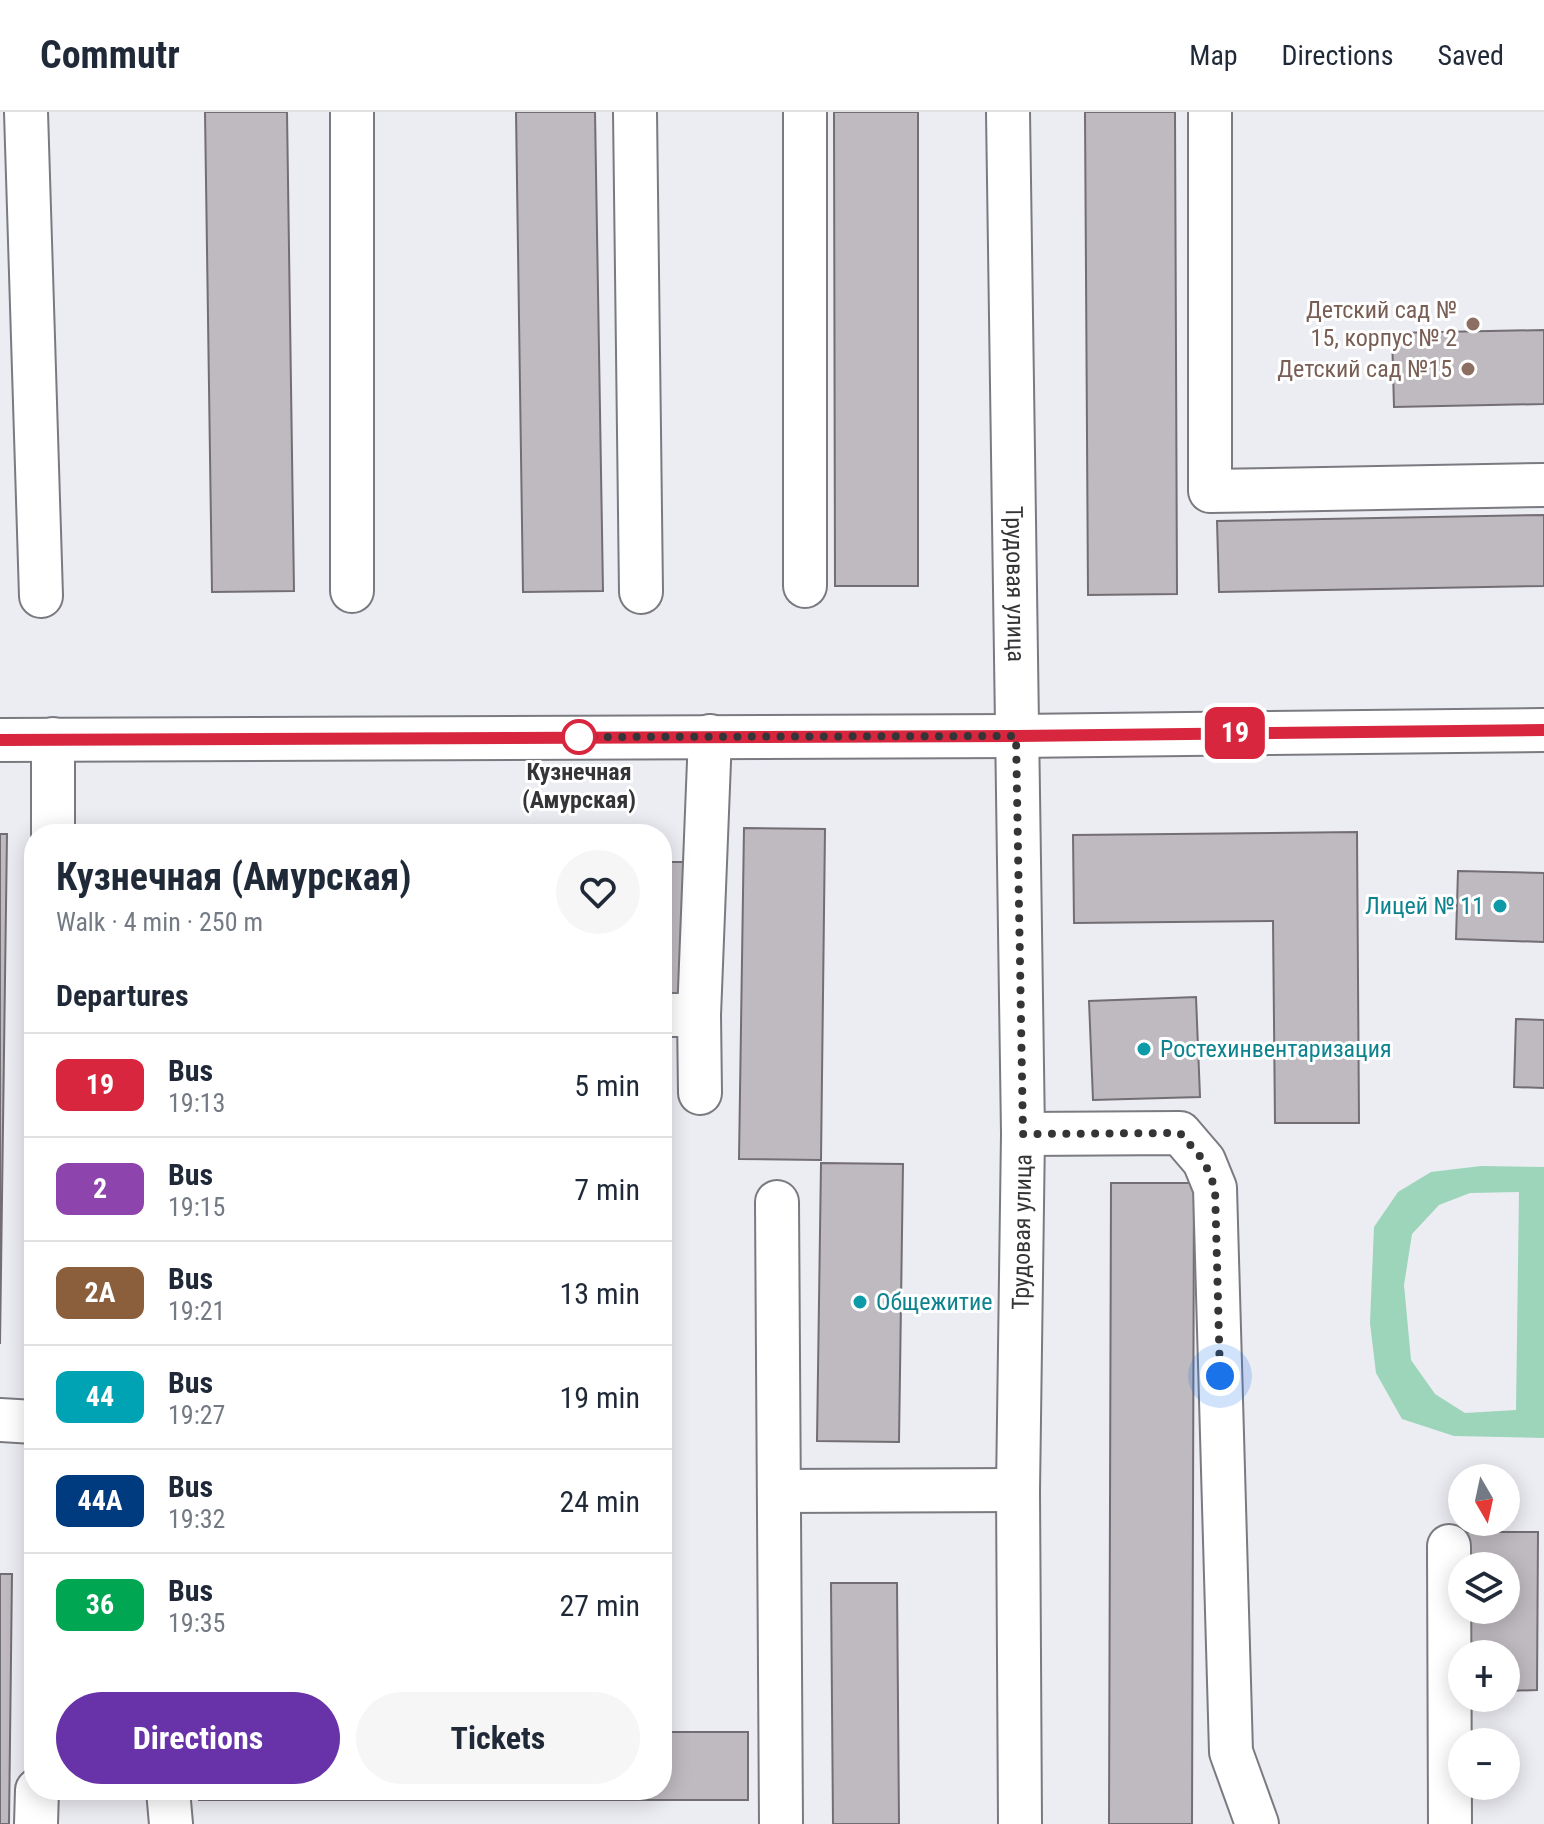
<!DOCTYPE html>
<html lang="en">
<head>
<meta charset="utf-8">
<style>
  body { margin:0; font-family:"Roboto Condensed",sans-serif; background:#f6f6f7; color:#1f2937; height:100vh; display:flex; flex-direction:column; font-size:30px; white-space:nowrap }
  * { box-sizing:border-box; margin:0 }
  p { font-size:26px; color:#747a83 }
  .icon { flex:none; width:44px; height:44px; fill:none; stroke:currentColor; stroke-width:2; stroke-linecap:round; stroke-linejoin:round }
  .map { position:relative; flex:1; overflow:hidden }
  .side { position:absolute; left:24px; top:712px; width:648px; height:976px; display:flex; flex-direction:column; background:#fff; border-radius:32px; box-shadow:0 4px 20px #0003 }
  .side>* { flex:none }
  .badge { padding:0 16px; border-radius:12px; font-size:28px; line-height:52px }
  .needle { width:52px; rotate:171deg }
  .tools { position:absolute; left:1448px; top:1352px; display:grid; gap:16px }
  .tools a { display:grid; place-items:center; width:72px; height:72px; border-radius:50%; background:#fff; box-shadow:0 4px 20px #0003; font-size:40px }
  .you { position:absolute; width:40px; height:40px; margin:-20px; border:6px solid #fff; border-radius:50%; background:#1a73e8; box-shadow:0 0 0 12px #1a73e833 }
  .map>.badge { position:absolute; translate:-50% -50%; box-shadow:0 0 0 4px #fff }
  h2 { padding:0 32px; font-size:30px; line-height:72px }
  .round { display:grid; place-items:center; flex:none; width:84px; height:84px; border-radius:42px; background:#f6f6f7 }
  .summary { display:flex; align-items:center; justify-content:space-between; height:136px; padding:0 32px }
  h1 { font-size:38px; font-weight:700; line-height:60px }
  .button { display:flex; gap:16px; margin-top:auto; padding:16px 32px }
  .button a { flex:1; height:92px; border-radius:48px; background:#6832a8; color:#fff; font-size:32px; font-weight:700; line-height:92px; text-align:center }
  .button a+a { background:#f6f6f7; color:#1f2937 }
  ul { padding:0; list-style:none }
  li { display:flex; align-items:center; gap:24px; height:104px; padding:0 32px; border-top:2px solid #e0e1e3 }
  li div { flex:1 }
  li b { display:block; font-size:30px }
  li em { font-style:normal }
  li .badge { min-width:88px; font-weight:700; text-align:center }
  header { display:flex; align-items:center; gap:48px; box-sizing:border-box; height:112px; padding:0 40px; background:#fff; border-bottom:2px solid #e0e1e3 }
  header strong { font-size:38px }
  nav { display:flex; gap:44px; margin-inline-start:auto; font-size:28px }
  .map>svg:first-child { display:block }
</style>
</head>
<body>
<header>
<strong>Commutr</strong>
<nav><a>Map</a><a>Directions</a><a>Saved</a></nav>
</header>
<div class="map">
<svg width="1544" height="1712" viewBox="0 0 1544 1712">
  <rect width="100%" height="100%" fill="#ececf3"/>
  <path fill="#9cd5ba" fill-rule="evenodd" d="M1481 1054 1544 1055V1326L1454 1324 1402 1307 1376 1261 1370 1211 1374 1115 1398 1080 1431 1060ZM1519 1080 1516 1298 1465 1301 1435 1282 1411 1248 1404 1173 1412 1122 1439 1093 1470 1081Z"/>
  <path fill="#bfbabf" stroke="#736e73" stroke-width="2" d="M205 0H287L294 479 212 480Z
    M516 0H595L603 479 523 480Z
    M834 0H918V474H835Z
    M1085 0H1175L1177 482 1088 483Z
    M1544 218V292L1394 295 1392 221Z
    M1544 403V474L1219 480 1217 409Z
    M744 716 825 717 821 1048 739 1047Z
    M1357 720 1359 1011H1275L1273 809 1074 811 1073 723Z
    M0 722H7L0 1232Z
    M662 750H685L683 886 662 885Z
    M1458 759 1544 761V830L1456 827Z
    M1196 885 1200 985 1093 988 1089 889Z
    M1516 907 1544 908V976L1514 975Z
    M821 1051 903 1052 899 1330 817 1329Z
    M1111 1071H1194L1192 1712H1109Z
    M1464 1420H1538L1537 1578 1506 1579V1542H1465V1498H1506V1454H1464Z
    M0 1462H12L9 1712H0Z
    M831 1471H897L899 1712H833Z
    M662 1620H748V1688H199V1678H662Z"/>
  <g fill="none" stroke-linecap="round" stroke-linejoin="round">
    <g stroke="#7a7a80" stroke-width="46">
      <g id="minor">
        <path d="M26 0 41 484"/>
        <path d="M635 0 641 480"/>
        <path id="s1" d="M1008 0 1023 1022 1018 1378 1020 1712"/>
        <path d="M1210 0V379L1544 373"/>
        <path d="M805 474V0"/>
        <path d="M352 479V0"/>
        <path d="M53 627V722"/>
        <path d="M0 628 1016 624 1544 618"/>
        <path d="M662 903H699"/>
        <path d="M700 981 699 903 710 624"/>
        <path d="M1023 1022 1180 1021 1204 1049 1215 1076 1231 1640 1257 1712"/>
        <path d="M777 1090 781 1712"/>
        <path d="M0 1308 34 1310"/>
        <path d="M779 1379 1018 1378"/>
        <path d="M1449 1434 1450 1712"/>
        <path d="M168 1678 171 1712"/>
        <path d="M36 1712 37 1678"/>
      </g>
    </g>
    <use href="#minor" stroke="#fff" stroke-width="42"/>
  </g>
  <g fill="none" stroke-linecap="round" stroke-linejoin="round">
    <g stroke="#fff" stroke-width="18">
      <path id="line" d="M0 628 1016 624 1544 618"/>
    </g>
    <use href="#line" stroke="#d7263d" stroke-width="12"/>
    <path stroke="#353437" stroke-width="8" stroke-dasharray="0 14.4" d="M579 625 1016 624 1023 1022 1180 1021 1204 1049 1215 1076 1220 1264"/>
  </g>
  <g fill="#8d6e63" stroke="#fff" stroke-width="3">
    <circle cx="1473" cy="212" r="8"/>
    <circle cx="1468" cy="257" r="8"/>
  </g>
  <circle fill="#fff" stroke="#d7263d" stroke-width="4" cx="579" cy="625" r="16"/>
  <g fill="#0f9aa8" stroke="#fff" stroke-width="3">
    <circle cx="1500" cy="794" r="8"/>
    <circle cx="1144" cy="937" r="8"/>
    <circle cx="860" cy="1190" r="8"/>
  </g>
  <g text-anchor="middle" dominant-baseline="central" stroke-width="6" stroke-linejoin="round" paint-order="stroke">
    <g font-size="24" fill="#785e54" stroke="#fff" text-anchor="end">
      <text x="1457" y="198">Детский сад №<tspan x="1457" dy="28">15, корпус № 2</tspan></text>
      <text x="1452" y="257">Детский сад №15</text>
    </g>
    <g font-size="24" fill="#353437" stroke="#fff">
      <text stroke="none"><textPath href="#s1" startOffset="472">Трудовая улица</textPath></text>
      <text transform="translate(1022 1120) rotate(-89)">Трудовая улица</text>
    </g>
    <g font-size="24" font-weight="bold" fill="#353437" stroke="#fff">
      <text x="579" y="660">Кузнечная<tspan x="579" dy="28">(Амурская)</tspan></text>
    </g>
    <g font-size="24" fill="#0d838f" stroke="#fff" text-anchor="start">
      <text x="1484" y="794" text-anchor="end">Лицей № 11</text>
      <text x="1160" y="937">Ростехинвентаризация</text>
      <text x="876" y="1190">Общежитие</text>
    </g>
  </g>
</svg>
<div class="tools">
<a><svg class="needle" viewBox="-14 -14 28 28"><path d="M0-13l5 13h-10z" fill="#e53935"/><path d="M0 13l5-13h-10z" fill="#747a83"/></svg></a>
<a><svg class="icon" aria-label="layers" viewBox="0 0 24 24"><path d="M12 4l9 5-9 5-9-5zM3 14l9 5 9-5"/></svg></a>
<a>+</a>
<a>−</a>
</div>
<div class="you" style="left:1220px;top:1264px"></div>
<b class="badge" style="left:1235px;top:621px;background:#d7263d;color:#fff">19</b>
<section class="side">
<div class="summary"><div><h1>Кузнечная (Амурская)</h1><p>Walk · 4 min · 250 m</p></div><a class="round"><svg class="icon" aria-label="heart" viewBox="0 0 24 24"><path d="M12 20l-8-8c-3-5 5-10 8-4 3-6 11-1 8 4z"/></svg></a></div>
<h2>Departures</h2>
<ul>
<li><span class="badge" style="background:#d7263d;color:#fff">19</span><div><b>Bus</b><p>19:13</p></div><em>5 min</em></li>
<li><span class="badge" style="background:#8e44ad;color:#fff">2</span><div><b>Bus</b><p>19:15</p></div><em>7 min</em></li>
<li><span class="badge" style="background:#8b5e3c;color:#fff">2А</span><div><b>Bus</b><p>19:21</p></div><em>13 min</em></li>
<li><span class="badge" style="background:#00a3b4;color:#fff">44</span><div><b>Bus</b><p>19:27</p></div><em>19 min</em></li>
<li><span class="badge" style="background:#003b80;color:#fff">44А</span><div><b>Bus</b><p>19:32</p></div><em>24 min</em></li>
<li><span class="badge" style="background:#00a651;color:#fff">36</span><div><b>Bus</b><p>19:35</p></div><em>27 min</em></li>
</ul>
<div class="button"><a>Directions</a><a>Tickets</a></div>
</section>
</div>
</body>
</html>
